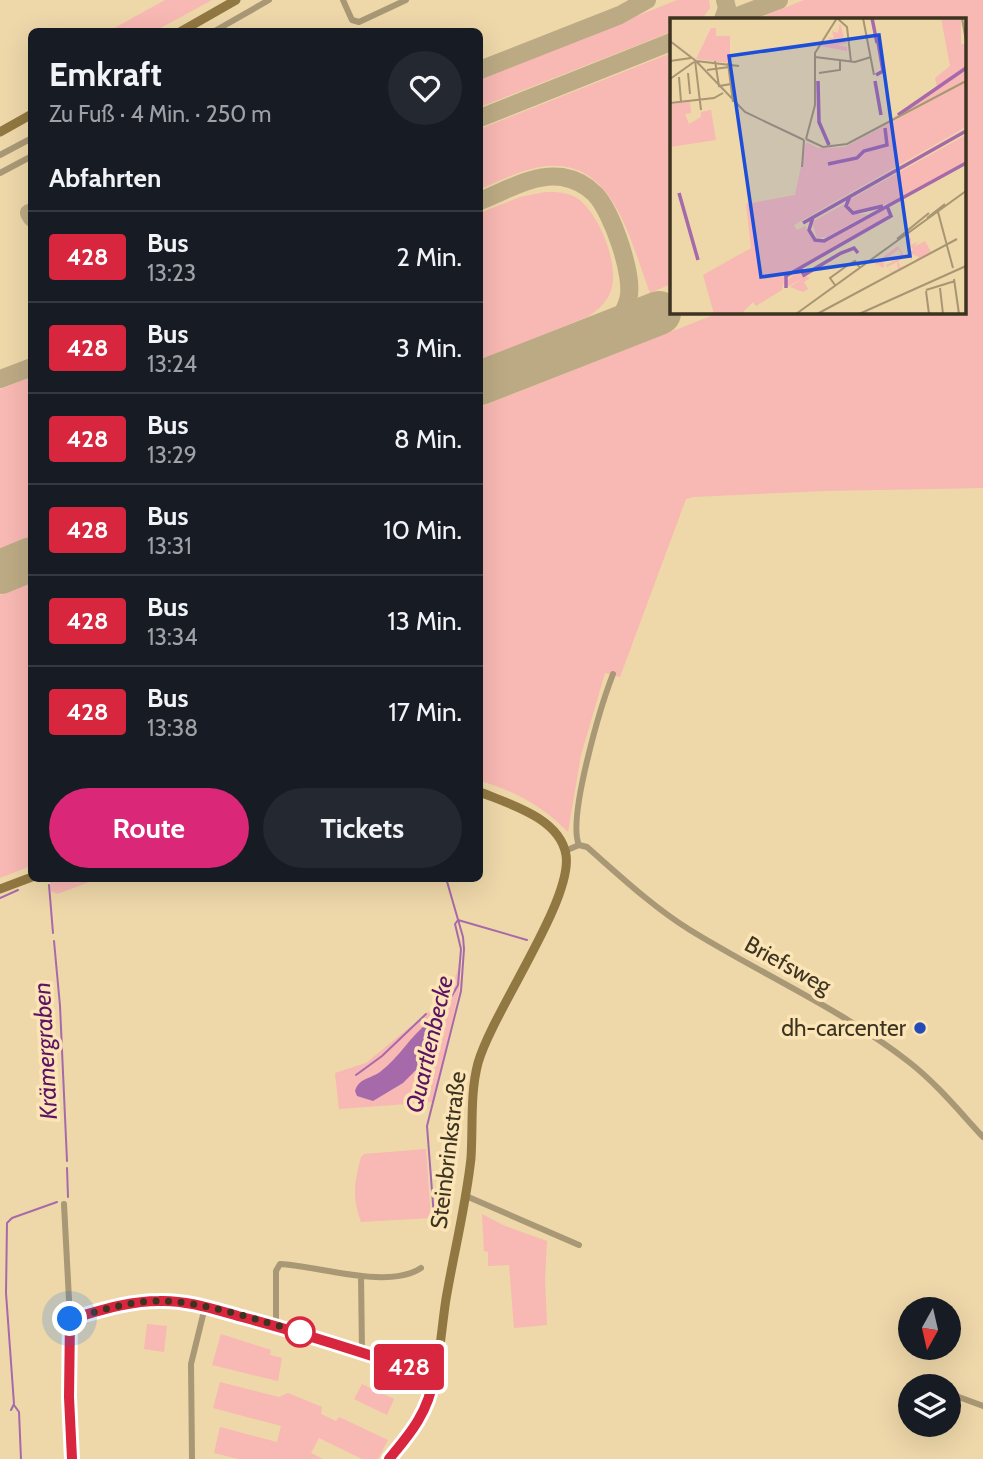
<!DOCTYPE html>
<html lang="de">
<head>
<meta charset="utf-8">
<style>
  body { margin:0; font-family:Cabin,sans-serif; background:#242831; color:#f1f3f6; height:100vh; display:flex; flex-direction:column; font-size:26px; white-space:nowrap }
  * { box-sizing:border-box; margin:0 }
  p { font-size:23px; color:#9ea1a6 }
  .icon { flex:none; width:38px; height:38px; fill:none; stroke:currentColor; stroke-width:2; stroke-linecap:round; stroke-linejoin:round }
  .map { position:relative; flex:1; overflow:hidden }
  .sheet { position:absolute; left:28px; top:28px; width:455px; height:854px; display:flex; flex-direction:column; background:#171b24; border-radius:10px; box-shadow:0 7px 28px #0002 }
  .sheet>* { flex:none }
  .badge { padding:0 14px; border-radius:5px; font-size:24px; line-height:46px }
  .needle { width:46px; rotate:188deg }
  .buttons { position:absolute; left:898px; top:1297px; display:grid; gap:14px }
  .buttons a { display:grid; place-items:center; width:63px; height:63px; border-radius:50%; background:#171b24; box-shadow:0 7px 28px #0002; font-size:35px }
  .you { position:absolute; width:35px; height:35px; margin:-18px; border:5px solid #fff; border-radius:50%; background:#1a73e8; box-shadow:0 0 0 10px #1a73e833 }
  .map>.badge { position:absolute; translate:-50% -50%; box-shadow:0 0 0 4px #fff }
  h2 { padding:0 21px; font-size:26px; line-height:63px }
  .round { display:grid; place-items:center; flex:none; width:74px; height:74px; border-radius:37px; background:#242831 }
  .summary { display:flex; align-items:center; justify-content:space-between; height:119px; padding:0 21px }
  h1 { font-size:33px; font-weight:700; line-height:52px }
  .button { display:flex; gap:14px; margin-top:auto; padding:14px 21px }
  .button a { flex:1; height:80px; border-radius:42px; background:#db2777; color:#fff; font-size:28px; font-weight:700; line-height:80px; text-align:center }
  .button a+a { background:#242831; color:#f1f3f6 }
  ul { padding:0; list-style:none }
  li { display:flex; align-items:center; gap:21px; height:91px; padding:0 21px; border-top:2px solid #363941 }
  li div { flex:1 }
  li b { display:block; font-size:26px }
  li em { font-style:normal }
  li .badge { min-width:77px; font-weight:700; text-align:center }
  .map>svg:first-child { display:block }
</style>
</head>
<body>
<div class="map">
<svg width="983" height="1459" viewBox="0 0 983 1459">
  <rect width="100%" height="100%" fill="#eed7a9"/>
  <path fill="#f8b8b3" d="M165 0H212L155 31H109Z
    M677 0H709L710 8 702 19H671V32L480 107V79Z
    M804 0H983V488L825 491 693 497 686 499 620 677 605 673 581 755 568 832C544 807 513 790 480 781V407L721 312H964V19H756Z
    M671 53V284L650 293C629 238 613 151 535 168 517 172 497 182 480 189V129Z
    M545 192C556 192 567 192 577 198 600 214 621 268 610 293 605 304 597 311 587 317L480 360V213L520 197Z
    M31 377V537L0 550V389Z
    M31 583V866L0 878V595Z
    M53 879V878L98 879 57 894 51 891 50 880Z
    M461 961 459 991 433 1102 339 1109 335 1073 366 1063 449 995Z
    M426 1149 431 1218 361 1222C352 1196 354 1184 361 1157L364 1154Z
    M482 1214 505 1226 547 1241 545 1280 547 1325 514 1328 509 1265 488 1266V1252L484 1251Z
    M147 1324 167 1326 164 1352 144 1349Z
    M221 1334 271 1350 270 1355 282 1358 278 1381 212 1365Z
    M220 1382 279 1397 288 1393 322 1407 321 1414 336 1421 339 1417 388 1440 378 1459H362L319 1438 311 1453 323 1459H238L214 1453 220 1427 277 1442 281 1426 213 1408Z
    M362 1384 394 1399 387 1415 354 1399Z"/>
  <path fill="#a66aaa" d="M430 1021 438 1022 439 1026 431 1055 403 1083 373 1101 357 1096 355 1091C359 1078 370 1079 380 1072 399 1058 411 1035 430 1021Z"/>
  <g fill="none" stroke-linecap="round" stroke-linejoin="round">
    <path stroke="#a66aaa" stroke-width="2" d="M480 618 482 613
      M49 885 53 933
      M0 898 18 890
      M54 941 60 1006 67 1161
      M437 1022 458 985 461 949 455 924 458 920 527 940
      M356 1075 382 1056 426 1014
      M67 1168 68 1197
      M434 1217 427 1126 461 991 464 949 463 937 446 878
      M14 1405 19 1412 21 1459
      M11 1410 14 1404 6 1293 7 1223 12 1218 57 1202"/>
    <path stroke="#bcaa84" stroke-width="18" d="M723 19 727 8 725 0
      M730 19 779 0
      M480 70 620 15 647 0
      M480 118 671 42
      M480 201C505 191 534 173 562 177 574 179 586 185 595 194 612 212 635 277 628 300 623 319 609 330 593 339
      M29 213 32 218
      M0 379 32 367"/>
    <path stroke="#bcaa84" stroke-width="44" d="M480 383 659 313
      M0 572 32 559"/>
    <path stroke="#a99875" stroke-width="6" d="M343 0 352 20 359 22 406 0
      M213 32 269 0
      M0 155 32 138
      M0 173 32 156
      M579 845C567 818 601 705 613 674
      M565 851 579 845 587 847C620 876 653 907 690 930 763 975 841 1009 909 1062 936 1083 959 1111 983 1137
      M466 1196 579 1245
      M64 1204 70 1319 69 1397 72 1459
      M361 1277 362 1351
      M70 1319 136 1302H181L300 1332 434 1376
      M276 1325V1271L280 1264C319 1266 388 1290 421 1268
      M930 1386H931
      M948 1393 983 1406
      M192 1459 191 1364 205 1307"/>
    <path stroke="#917741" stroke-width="9" d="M180 32 236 0
      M0 132 32 114
      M0 889 32 877
      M389 1459C404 1442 420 1425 428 1403 439 1372 441 1331 446 1299 454 1252 466 1205 471 1158 473 1127 470 1093 478 1063 493 1011 573 900 566 855 560 818 509 804 480 792"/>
  </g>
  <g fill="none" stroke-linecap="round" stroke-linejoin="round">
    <g stroke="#fff" stroke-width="16">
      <path id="line" d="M72 1459 69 1397 70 1319C99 1311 128 1301 159 1301 186 1300 213 1309 238 1316 305 1333 369 1355 434 1376 429 1411 411 1433 389 1459"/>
    </g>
    <use href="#line" stroke="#d7263d" stroke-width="10"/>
    <path stroke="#3c3321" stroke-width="7" stroke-dasharray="0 12.6" d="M70 1319C99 1311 128 1301 159 1301 198 1300 261 1321 300 1332"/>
  </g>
  <circle fill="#224bb9" stroke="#fbe4b6" stroke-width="2.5" cx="920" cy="1028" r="7"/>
  <circle fill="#fff" stroke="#d7263d" stroke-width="3.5" cx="300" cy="1332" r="14"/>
  <g text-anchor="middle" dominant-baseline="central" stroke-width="7" stroke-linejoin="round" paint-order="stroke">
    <g font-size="23" fill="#3c3321" stroke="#fbe4b6">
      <text transform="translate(788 965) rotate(29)">Briefsweg</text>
      <text transform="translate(448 1150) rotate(-83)">Steinbrinkstraße</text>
    </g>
    <g font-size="23" fill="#3c3321" stroke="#fbe4b6" text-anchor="end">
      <text x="906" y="1028">dh-carcenter</text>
    </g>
    <g font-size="24" font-style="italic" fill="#5e1265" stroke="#fbe4b6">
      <text transform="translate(429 1044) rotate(-77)">Quartlenbecke</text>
      <text transform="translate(45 1051) rotate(-93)">Krämergraben</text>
    </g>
  </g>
  <g transform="translate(670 18)">
    <rect width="296" height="296" fill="#eed7a9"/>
    <path d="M271 0H291V26L279 27 295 26 296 62 218 103 267 69 265 60 280 48ZM170 5 174 19 167 21 176 22V26L167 27 177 29V33L150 28 152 24 161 26 158 19 164 21 162 13 168 15ZM41 10H46V18H60V45L26 41ZM296 64V109L124 207 127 212 135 208 143 222 152 225 212 192H219L217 199 115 257 112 272 86 288 83 284 71 296H44L33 257 81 230 76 186 125 177 136 124 148 130 175 129ZM20 84 21 95 15 96 19 106 31 99V94L41 92 46 122 0 129V86ZM296 117V143L220 185 187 194 179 190V182ZM174 186 182 196H198L157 219 147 220 142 204ZM241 220V227L248 224 244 229 255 223 261 234 243 244 249 239 242 236V242L238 238 228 243 230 249 236 248 221 255 217 249 221 254 228 251 227 244 217 249 216 247 232 239 229 231 213 243 214 247 213 250 206 245 209 252 205 245 228 228 234 238 243 232 238 222ZM126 254 140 260 134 264 138 271 133 274 120 269 133 260 119 268 115 265Z" fill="#f8b8b3"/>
    <path fill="none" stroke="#a66aaa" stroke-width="3.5" d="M202 0 207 25M206 57 213 53 208 24M148 63 149 104 159 127M205 63 211 97M228 97 296 50M158 146 187 140 194 133 217 127 215 110M9 175 28 242M180 178 176 188 183 195 213 188M143 199 139 212 145 222 154 223 296 145M133 205 296 113M130 250 134 257 171 235 184 230 188 235M116 270V258L221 198 217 188"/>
    <path fill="none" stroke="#a79573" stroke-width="2" d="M167 0 177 9 181 44M193 0 204 57M292 0 296 23M0 23 26 43 75 94 134 122M145 39 185 44 201 39M25 42 31 92M0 43 21 40M26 43 69 48M45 43 49 68 61 66M58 45 63 84M37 52 59 49M18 55 20 76M149 55 170 52V43M9 59 11 84M0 61 24 44M0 85 44 80 53 75M136 121 153 129 177 126 296 63M136 121 145 87V35L167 0M132 149 134 122M268 194 283 250M257 200 275 186M227 221 259 195M284 261 289 296M165 267 160 260 178 247 185 243 190 250M270 270 273 296M256 272 285 263M256 273 259 296M126 296 296 173M147 296 287 221M189 296 296 248"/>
    <path fill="#1d4ed8" fill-opacity="0.15" stroke="#1d4ed8" stroke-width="3.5" d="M209 17 240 238 91 259 59 38Z"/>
    <rect width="296" height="296" fill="none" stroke="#3c3321" stroke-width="3.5"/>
  </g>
</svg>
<div class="buttons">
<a><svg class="needle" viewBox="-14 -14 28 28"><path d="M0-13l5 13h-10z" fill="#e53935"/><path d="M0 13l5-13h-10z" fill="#9ea1a6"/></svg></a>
<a><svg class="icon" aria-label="layers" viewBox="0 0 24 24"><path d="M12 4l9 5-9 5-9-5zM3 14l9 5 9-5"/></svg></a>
</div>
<div class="you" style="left:70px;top:1319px"></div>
<b class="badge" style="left:409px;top:1367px;background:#d7263d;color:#fff">428</b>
<section class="sheet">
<div class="summary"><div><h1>Emkraft</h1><p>Zu Fuß · 4 Min. · 250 m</p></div><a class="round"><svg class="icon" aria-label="heart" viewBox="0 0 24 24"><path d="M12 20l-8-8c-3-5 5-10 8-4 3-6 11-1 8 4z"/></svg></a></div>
<h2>Abfahrten</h2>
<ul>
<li><span class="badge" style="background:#d7263d;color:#fff">428</span><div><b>Bus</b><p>13:23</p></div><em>2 Min.</em></li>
<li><span class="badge" style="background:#d7263d;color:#fff">428</span><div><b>Bus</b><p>13:24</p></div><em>3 Min.</em></li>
<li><span class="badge" style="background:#d7263d;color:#fff">428</span><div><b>Bus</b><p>13:29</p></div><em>8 Min.</em></li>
<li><span class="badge" style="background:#d7263d;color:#fff">428</span><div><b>Bus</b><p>13:31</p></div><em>10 Min.</em></li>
<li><span class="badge" style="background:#d7263d;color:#fff">428</span><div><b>Bus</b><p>13:34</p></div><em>13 Min.</em></li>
<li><span class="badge" style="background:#d7263d;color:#fff">428</span><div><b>Bus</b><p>13:38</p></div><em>17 Min.</em></li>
</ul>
<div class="button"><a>Route</a><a>Tickets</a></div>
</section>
</div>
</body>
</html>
